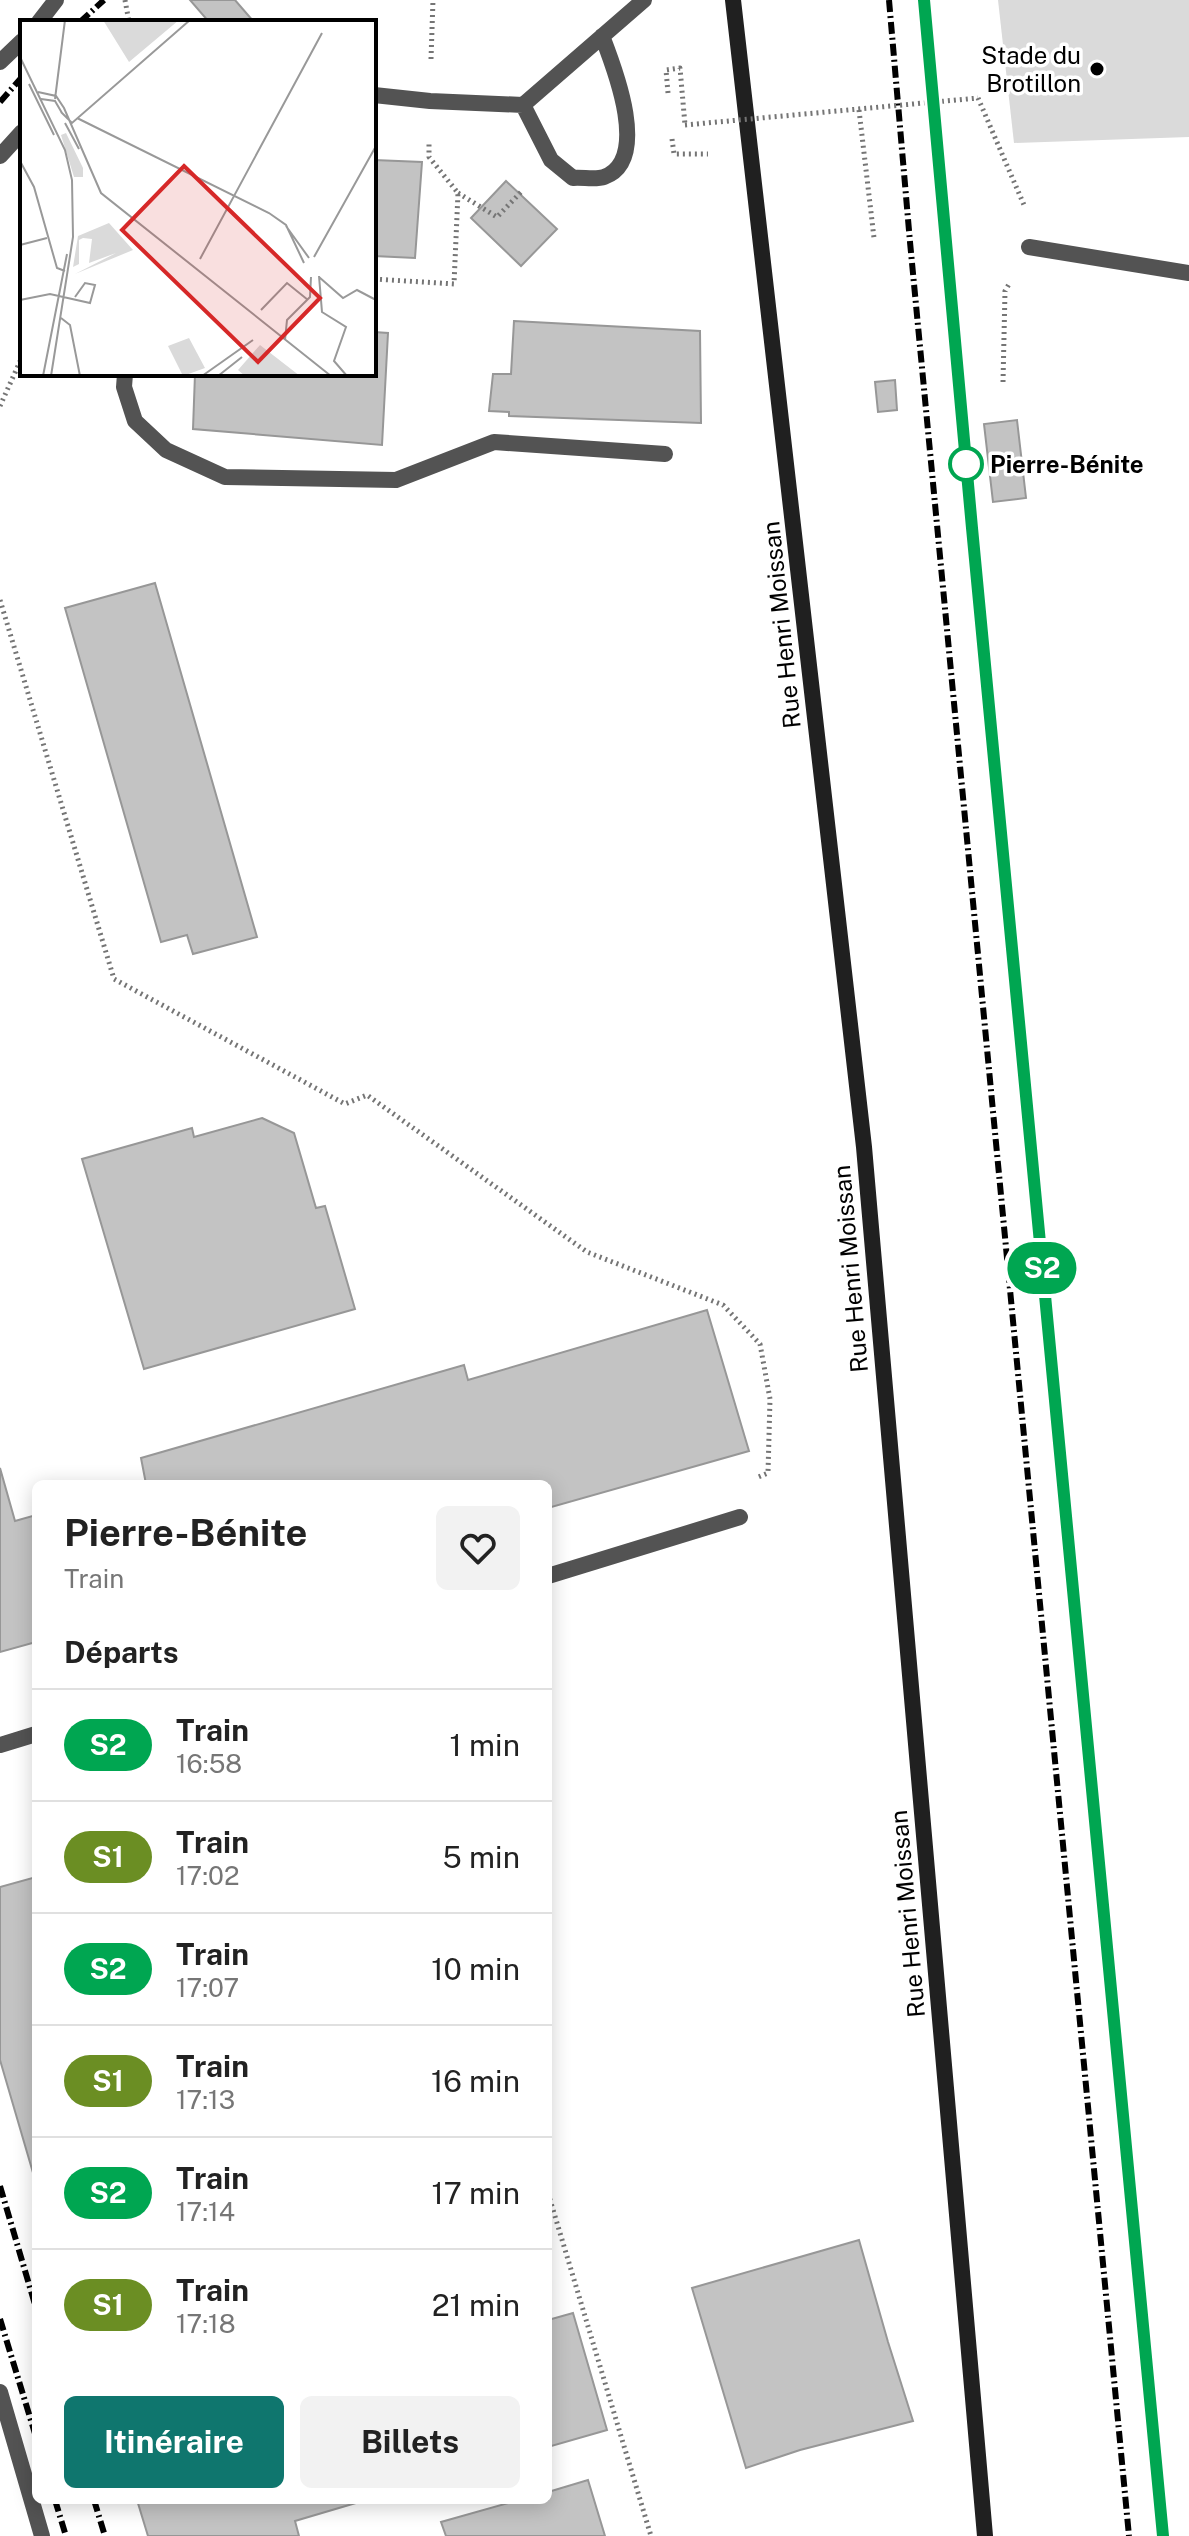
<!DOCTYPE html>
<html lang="fr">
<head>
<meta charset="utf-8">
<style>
  body { margin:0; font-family:"Public Sans",sans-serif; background:#f2f2f2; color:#222; height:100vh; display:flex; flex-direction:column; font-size:30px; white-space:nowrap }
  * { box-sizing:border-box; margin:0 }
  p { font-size:26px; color:#767676 }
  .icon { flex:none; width:44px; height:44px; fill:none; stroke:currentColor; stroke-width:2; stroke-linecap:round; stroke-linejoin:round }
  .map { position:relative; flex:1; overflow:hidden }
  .sheet { position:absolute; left:32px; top:1480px; width:520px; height:1024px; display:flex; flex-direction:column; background:#fff; border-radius:12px; box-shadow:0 4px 20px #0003 }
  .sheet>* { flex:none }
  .badge { padding:0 16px; border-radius:26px; font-size:28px; line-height:52px }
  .map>.badge { position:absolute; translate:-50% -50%; box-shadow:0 0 0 4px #fff }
  h2 { padding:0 32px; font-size:30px; line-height:72px }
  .round { display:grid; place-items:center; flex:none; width:84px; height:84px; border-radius:12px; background:#f2f2f2 }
  .headline { display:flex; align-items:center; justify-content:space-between; height:136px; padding:0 32px }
  h1 { font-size:38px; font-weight:700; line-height:60px }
  .action { display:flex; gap:16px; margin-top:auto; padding:16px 32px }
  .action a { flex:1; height:92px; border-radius:12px; background:#0f766e; color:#fff; font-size:32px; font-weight:700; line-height:92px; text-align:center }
  .action a+a { background:#f2f2f2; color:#222 }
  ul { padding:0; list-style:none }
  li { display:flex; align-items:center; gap:24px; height:112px; padding:0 32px; border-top:2px solid #e0e0e0 }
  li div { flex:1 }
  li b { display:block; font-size:30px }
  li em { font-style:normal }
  li .badge { min-width:88px; font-weight:700; text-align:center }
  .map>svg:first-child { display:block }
</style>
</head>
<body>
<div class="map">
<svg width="1189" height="2536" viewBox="0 0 1189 2536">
  <rect width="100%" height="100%" fill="#fff"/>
  <path fill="#dadada" d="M998 0H1189V137L1014 143Z"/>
  <path fill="#c3c3c3" stroke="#979797" stroke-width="2" d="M190 0H235L254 22H209Z
    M374 160 422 162 415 258 374 256Z
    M506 181 557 229 521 266 471 218Z
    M514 321 700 331 701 423 509 416V412L489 411 493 374H511Z
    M374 332 388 333 382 445 193 429 195 374H374Z
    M895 380 897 410 878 412 875 382Z
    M1017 420 1026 498 993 502 984 424Z
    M155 583 257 937 193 954 187 935 161 942 65 608Z
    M262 1118 294 1133 316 1208 325 1206 355 1309 144 1369 82 1159 192 1128 194 1137Z
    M707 1310 749 1451 548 1508V1484H146L141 1458 464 1365 468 1380Z
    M0 1468 15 1521 36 1515V1642L0 1652Z
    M36 1877V2183L0 2060V1887Z
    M859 2240 888 2342 913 2421 800 2450 746 2468 692 2288Z
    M573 2313 607 2430 548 2447V2320Z
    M588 2480 605 2536H446L441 2522 519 2500H548V2492Z
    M137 2500H366L295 2521 299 2536H148Z"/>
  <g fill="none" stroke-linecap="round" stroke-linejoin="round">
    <path stroke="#757575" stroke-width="5" stroke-dasharray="2 4" stroke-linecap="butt" d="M125 0 129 22
      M431 59 433 0
      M668 93 666 70 680 68 685 125
      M978 98 1024 205
      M859 110 874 238
      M672 139 674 154H708
      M458 193 497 217 522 191
      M374 279 454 284 458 193 429 157V141
      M1003 382 1005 291 1009 284
      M0 406 22 357
      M0 600 114 979 345 1104 367 1095 587 1252 723 1305 760 1344 770 1399 768 1473 756 1478
      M548 2193 651 2536"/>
    <path stroke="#535353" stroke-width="16" d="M39 22 56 0
      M0 62 22 41
      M374 95 430 101 523 105 644 0
      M523 105 551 160 573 178C582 177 596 180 604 177 651 160 614 67 602 36
      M0 156 22 132
      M125 374 124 387 135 421 166 450 225 477 396 480 494 442 665 454
      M548 1576 740 1517
      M0 1745 36 1734
      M0 2392 42 2536"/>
    <path stroke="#535353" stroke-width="16" d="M1029 247 1189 273"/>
    <path stroke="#202020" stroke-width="16" d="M733 0 864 1147 985 2536"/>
    <path stroke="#000" stroke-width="6" stroke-dasharray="12 4 2 4" stroke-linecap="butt" d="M889 0 910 242 1129 2536
      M924 0 966 466 1163 2536
      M80 22 104 0
      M0 102 22 77
      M0 2186 36 2308
      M0 2319 36 2437
      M55 2500 66 2536
      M94 2500 105 2536"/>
    <path stroke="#757575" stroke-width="5" stroke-dasharray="2 4" stroke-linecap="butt" d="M685 125 978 98"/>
  </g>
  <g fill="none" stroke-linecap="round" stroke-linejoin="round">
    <g stroke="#fff" stroke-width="18">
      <path id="line" d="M924 0 972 528 1163 2536"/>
    </g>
    <use href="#line" stroke="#00a651" stroke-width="12"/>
  </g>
  <circle fill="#000" stroke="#fff" stroke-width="3" cx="1097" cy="69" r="8"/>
  <circle fill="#fff" stroke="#00a651" stroke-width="4" cx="966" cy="464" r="16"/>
  <g text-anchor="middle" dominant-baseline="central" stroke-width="7" stroke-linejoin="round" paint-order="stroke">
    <g font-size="24" fill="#000" stroke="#fff" text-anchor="end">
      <text x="1081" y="55">Stade du<tspan x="1081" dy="28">Brotillon</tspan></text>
    </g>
    <g font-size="24" font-weight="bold" fill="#000" stroke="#fff" text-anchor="start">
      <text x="990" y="464">Pierre-Bénite</text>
    </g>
    <g font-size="24" fill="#000" stroke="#fff">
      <text transform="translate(781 625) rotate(-96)">Rue Henri Moissan</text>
      <text transform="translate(850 1269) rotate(-95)">Rue Henri Moissan</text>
      <text transform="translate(907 1914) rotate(-95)">Rue Henri Moissan</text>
    </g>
  </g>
  <g transform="translate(20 20)">
    <rect width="356" height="356" fill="#fff"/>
    <path d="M83 0H159L109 42ZM46 113 63 148V157H54L41 115ZM89 203 113 230 55 254 96 233 69 243 72 219 63 218 59 220V244L53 247 58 216ZM169 318 185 348 163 356 148 326ZM240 325 280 356H225L218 350Z" fill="#dadada"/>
    <path fill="none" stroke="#999" stroke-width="2" d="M0 37 45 130 52 160 53 217 31 356M9 64 34 115M18 72 36 76 44 88 81 173 311 356M21 79 35 81 42 93M35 79 45 0M41 92 52 103 170 0M57 98 249 193 266 205 284 243M45 103 59 129M0 141 14 167 37 248 45 251M266 206 289 238M0 225 27 218M294 237 356 126M180 239 302 13M299 256 302 292 326 307 314 341 327 356M299 257 323 278 337 270 356 280M0 280 30 274 70 283 75 265 65 263 55 277M241 290 267 263 288 280M41 298 50 305 60 356M265 320 267 300 290 277 291 257M23 356 47 234M182 356 233 320M198 356 222 337"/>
    <path fill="#d62828" fill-opacity="0.15" stroke="#d62828" stroke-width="4" d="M164 146 300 278 238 342 102 210Z"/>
    <rect width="356" height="356" fill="none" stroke="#000" stroke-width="4"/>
  </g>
</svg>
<b class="badge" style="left:1042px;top:1268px;background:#00a651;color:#fff">S2</b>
<section class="sheet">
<div class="headline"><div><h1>Pierre-Bénite</h1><p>Train</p></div><a class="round"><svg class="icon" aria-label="heart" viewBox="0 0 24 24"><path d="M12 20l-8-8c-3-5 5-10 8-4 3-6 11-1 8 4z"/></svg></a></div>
<h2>Départs</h2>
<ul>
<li><span class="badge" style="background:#00a651;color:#fff">S2</span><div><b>Train</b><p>16:58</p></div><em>1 min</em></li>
<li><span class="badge" style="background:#6b8e23;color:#fff">S1</span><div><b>Train</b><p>17:02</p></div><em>5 min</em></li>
<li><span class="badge" style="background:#00a651;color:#fff">S2</span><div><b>Train</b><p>17:07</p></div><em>10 min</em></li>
<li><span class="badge" style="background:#6b8e23;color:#fff">S1</span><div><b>Train</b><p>17:13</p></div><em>16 min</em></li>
<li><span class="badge" style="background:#00a651;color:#fff">S2</span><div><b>Train</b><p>17:14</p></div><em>17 min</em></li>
<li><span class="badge" style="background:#6b8e23;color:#fff">S1</span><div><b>Train</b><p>17:18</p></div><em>21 min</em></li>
</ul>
<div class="action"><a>Itinéraire</a><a>Billets</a></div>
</section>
</div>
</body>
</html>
